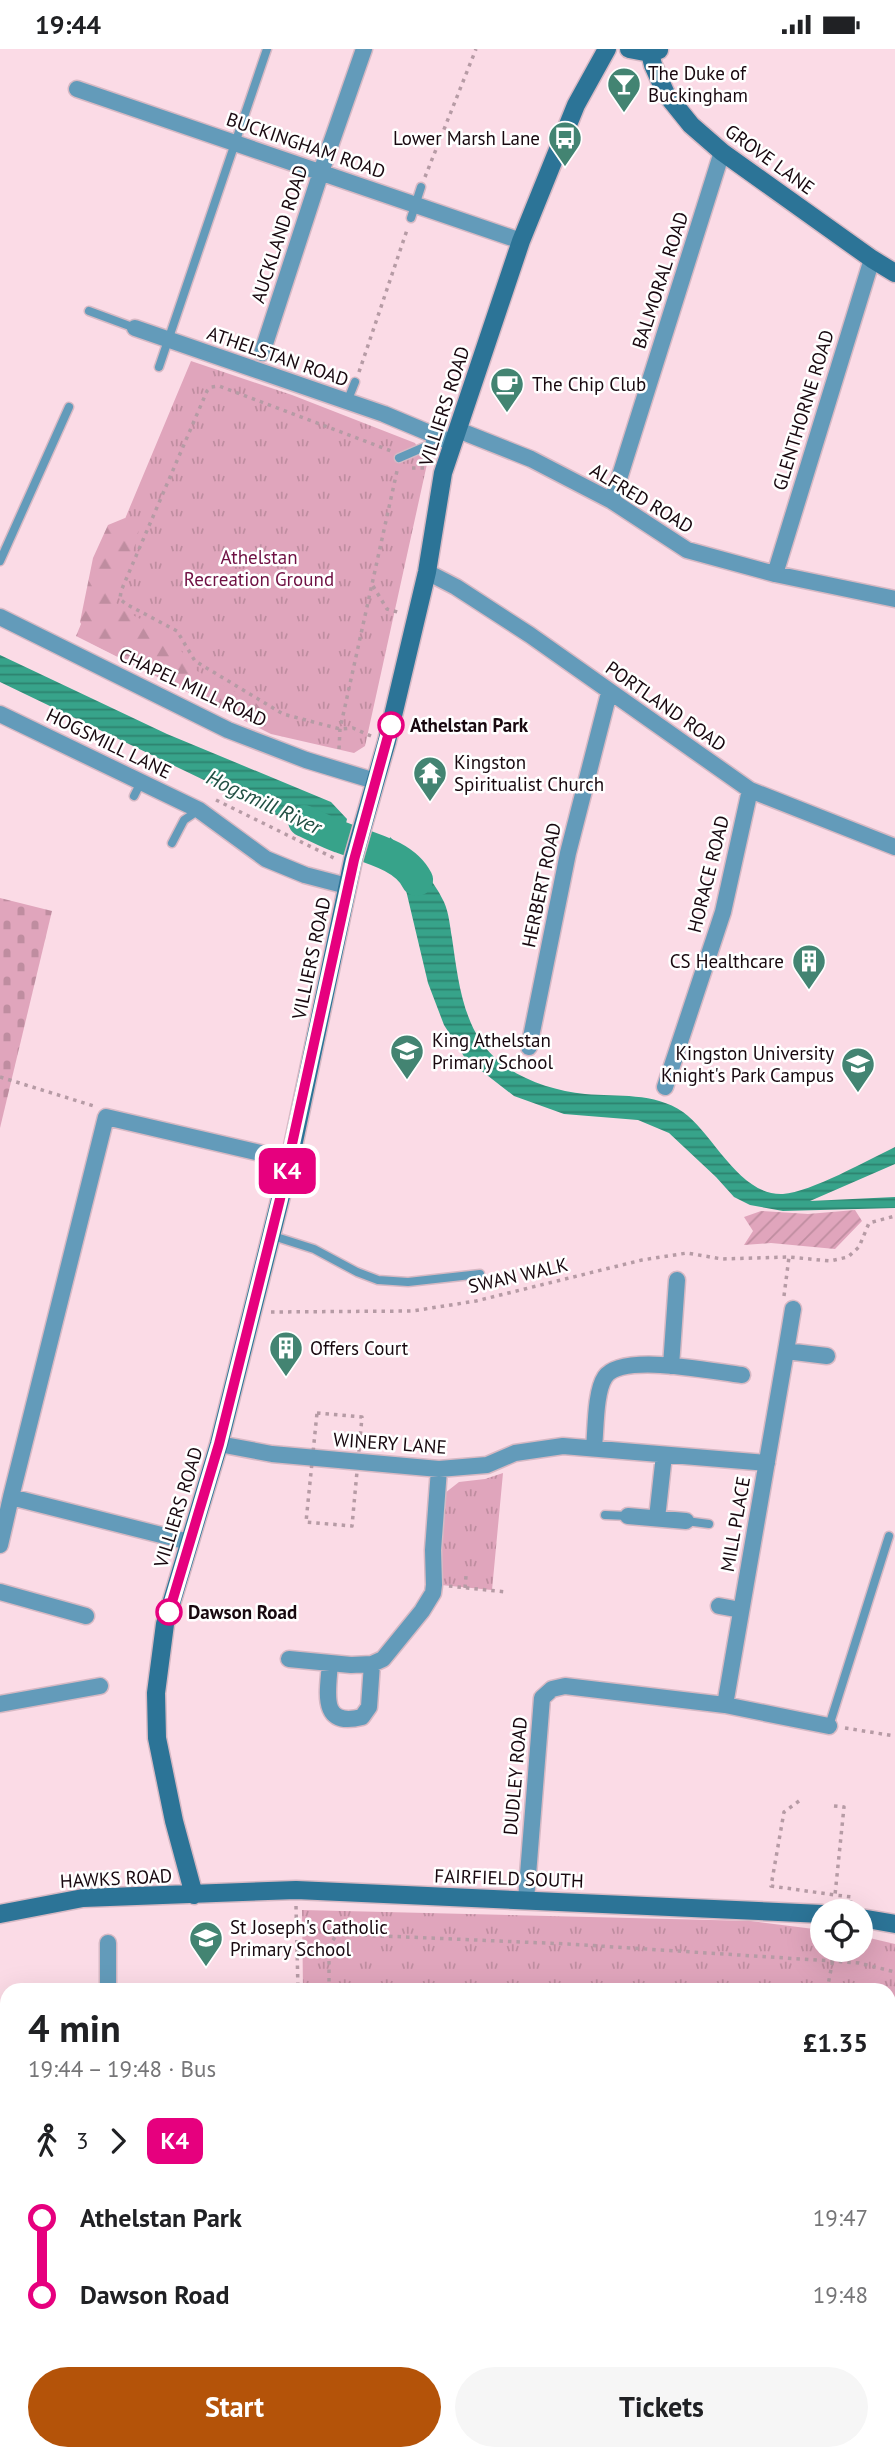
<!DOCTYPE html>
<html lang="en">
<head>
<meta charset="utf-8">
<style>
  body { margin:0; font-family:"PT Sans",sans-serif; background:#f6f6f6; color:#202124; height:100vh; display:flex; flex-direction:column; font-size:26px; white-space:nowrap }
  * { box-sizing:border-box; margin:0 }
  p { font-size:23px; color:#757577 }
  .icon { flex:none; width:38px; height:38px; fill:none; stroke:currentColor; stroke-width:2; stroke-linecap:round; stroke-linejoin:round }
  .map { position:relative; flex:1; overflow:hidden }
  .panel { position:absolute; left:0px; top:1934px; width:896px; height:478px; display:flex; flex-direction:column; background:#fff; border-radius:21px 21px 0 0; box-shadow:0 7px 28px #0002 }
  .panel>* { flex:none }
  .badge { padding:0 14px; border-radius:10px; font-size:24px; line-height:46px }
  .buttons { position:absolute; left:810px; top:1850px; display:grid; gap:14px }
  .buttons a { display:grid; place-items:center; width:63px; height:63px; border-radius:50%; background:#fff; box-shadow:0 7px 28px #0002; font-size:35px }
  .map>.badge { position:absolute; translate:-50% -50%; box-shadow:0 0 0 4px #fff }
  .legs { display:flex; align-items:center; gap:10px; height:77px; padding:0 28px; font-size:23px }
  .legs p { margin-inline-start:auto }
  .head { display:flex; align-items:center; justify-content:space-between; height:119px; padding:0 28px }
  h1 { font-size:38px; font-weight:600; line-height:52px }
  .cta { display:flex; gap:14px; margin-top:auto; padding:14px 28px }
  .cta a { flex:1; height:80px; border-radius:42px; background:#b45309; color:#fff; font-size:28px; font-weight:600; line-height:80px; text-align:center }
  .cta a+a { background:#f6f6f6; color:#202124 }
  ul { padding:0 28px; list-style:none }
  li { display:flex; align-items:center; gap:24px; height:77px; font-size:26px }
  li i { display:grid; place-items:center; width:10px; height:100%; margin:0 9px; background:currentColor }
  li i::after { content:''; width:18px; height:18px; margin:-9px; border:5px solid; border-radius:50%; background:#fff }
  li p { margin-inline-start:auto }
  li:first-child i { background:linear-gradient(#0000 50%,currentColor 0) }
  li:last-child i { background:linear-gradient(currentColor 50%,#0000 0) }
  .status { display:flex; justify-content:space-between; align-items:center; height:49px; padding:0 35px; background:#fff; direction:ltr }
  .status svg { height:19px; fill:currentColor }
  .map>svg:first-child { display:block }
</style>
</head>
<body>
<div class="status"><b>19:44</b><svg viewBox="0 0 49 12"><path d="M0 12V9h3v3zM5 12V6h3v6zM10 12V3h3v9zM15 12V0h3v12zM26 1h20v11H26zM47 4h2v5h-2z"/></svg></div>
<div class="map">
<svg width="895" height="2410" viewBox="0 0 895 2410">
  <defs>
    <pattern id="grass-tufts" width="24" height="20" patternUnits="userSpaceOnUse" patternTransform="scale(1.75)"><rect width="24" height="20" fill="#e0a5bc"/><path d="M3 7l-1-3M5 7V3M7 7l1-3M15 17l-1-3M17 17v-4M19 17l1-3" fill="none" stroke="#bf8da0"/></pattern>
    <pattern id="forest-firs" width="22" height="20" patternUnits="userSpaceOnUse" patternTransform="scale(1.75)"><rect width="22" height="20" fill="#e0a5bc"/><path d="M5 1l3.5 6h-7zM16 11l3.5 6h-7z" fill="#bf8da0"/></pattern>
    <pattern id="cemetery-stones" width="16" height="16" patternUnits="userSpaceOnUse" patternTransform="scale(1.75)"><rect width="16" height="16" fill="#e0a5bc"/><path d="M2 7V4a2 2 0 0 1 4 0v3zM10 15v-3a2 2 0 0 1 4 0v3z" fill="#bf8da0"/></pattern>
    <pattern id="garden-furrows" width="10" height="10" patternUnits="userSpaceOnUse" patternTransform="scale(1.75)"><rect width="10" height="10" fill="#e0a5bc"/><path d="M-1 1l2-2M0 10L10 0M9 11l2-2" fill="none" stroke="#bf8da0"/></pattern>
    <pattern id="water-rules" width="6" height="5" patternUnits="userSpaceOnUse" patternTransform="scale(1.75)"><rect width="6" height="5" fill="#37a38a"/><path d="M0 2.5h6" fill="none" stroke="#2d836f"/></pattern>
  </defs>
  <rect width="100%" height="100%" fill="#fbdbe6"/>
  <path fill="url(#grass-tufts)" d="M191 312 292 346 415 394 427 415 365 697 354 704 271 685 76 587Z
    M503 1424 492 1541 441 1536 442 1477 445 1444 459 1433 485 1430Z
    M302 1861 751 1872 822 1881V1900H861V1887L895 1895V2308L889 2306V1941H303Z
    M386 2404H497V2405L496 2410H385Z"/>
  <path fill="url(#forest-firs)" d="M125 469 139 477C138 504 115 526 115 553L123 561 173 587 187 612 197 622 256 654 262 662V672L255 677 91 594 80 573 93 509 108 476Z"/>
  <path fill="url(#cemetery-stones)" d="M0 849 52 862 0 1079Z"/>
  <path fill="url(#garden-furrows)" d="M855 1161 862 1172 835 1200 771 1194 744 1196 753 1182 744 1168 761 1162 808 1165Z"/>
  <path fill="url(#water-rules)" d="M0 606 167 685 331 753 347 770 341 797 0 633Z
    M390 788C410 807 432 827 444 853 449 864 450 878 452 889 457 923 461 962 480 991 502 1025 546 1041 585 1045 618 1048 654 1043 683 1063 713 1084 739 1147 783 1145 811 1143 868 1111 895 1098V1115L810 1152 895 1148V1159L783 1162 750 1156 734 1148 716 1128 669 1084 638 1071 564 1065 514 1047 465 1009 444 976 428 934 405 837 386 808Z"/>
  <g fill="none" stroke-linecap="round" stroke-linejoin="round">
    <path stroke="#37a38a" stroke-width="32" d="M304 772C316 777 328 784 340 788 365 798 404 805 417 831"/>
    <g stroke="#d7b9c4" stroke-width="11">
      <path id="lane" d="M411 169 421 138
        M89 262 135 279
        M159 318 267 0
        M347 353 355 333
        M399 409 429 396 432 385
        M0 512 69 358
        M134 747 141 733
        M172 794 184 771 199 761
        M270 1186 314 1200 357 1223 378 1231 408 1233 480 1225
        M605 1466 628 1467
        M686 1472 709 1475
        M829 1677 889 1487"/>
    </g>
    <g stroke="#d7b9c4" stroke-width="19">
      <path id="street" d="M77 40 521 192
        M135 279 384 365 453 394
        M262 304 321 123 364 0
        M458 381 531 410 612 452 687 501 775 525 895 550
        M612 452 722 103
        M427 523 456 538 530 586 750 741 895 798
        M775 525 872 210
        M0 568 228 681 306 711 375 732
        M0 665 199 761 266 810 305 826 347 837
        M529 998 568 804 609 644
        M665 1038 723 863 750 741
        M786 1302 793 1260
        M671 1317 677 1231
        M219 1395 272 1405 439 1420 487 1416 515 1404 563 1397 767 1414
        M594 1398C596 1380 595 1343 605 1328 622 1303 714 1323 742 1326
        M628 1467 686 1472
        M657 1469 664 1406
        M189 1493 11 1448 106 1068 273 1107H291
        M0 1496 11 1448
        M0 1543 86 1567
        M719 1557 741 1561
        M289 1610 351 1616 372 1615 383 1610 422 1562 433 1544 434 1536 433 1501 439 1420
        M330 1614C328 1643 319 1679 362 1668L369 1658 372 1615
        M0 1655 100 1637
        M725 1656 786 1302 827 1307
        M526 1851 542 1649 552 1640 565 1637 725 1656 829 1677
        M108 1894V1941
        M0 2139 7 2136
        M889 2319 895 2321
        M107 2404V2410
        M293 2410V2404
        M582 2410 583 2404
        M775 2410 776 2404"/>
    </g>
    <g stroke="#d7b9c4" stroke-width="21">
      <path id="secondary" d="M629 0 650 4 659 1
        M650 4 653 16 666 45 691 76 722 103 872 210 895 224
        M194 1846 174 1772 157 1689 156 1644 165 1575 219 1395 291 1107 353 811 387 692 427 523 443 424 521 192 576 56 607 0
        M0 1865 83 1849 296 1841 822 1865
        M861 1869 895 1875"/>
    </g>
    <path stroke="#b69ba5" stroke-width="3.5" stroke-dasharray="3.5 5" stroke-linecap="butt" d="M425 128 476 0
      M359 323 407 181
      M412 419H428
      M373 537 387 560 401 564
      M371 687 353 679 340 680 283 665 195 612 177 582 126 555 120 550 121 542 207 342 211 338 219 337 391 402
      M339 700 340 680 397 422
      M216 751 338 811
      M0 1028 94 1057
      M784 1247 789 1208
      M271 1263 412 1262 476 1252 642 1211 687 1204 722 1210 789 1208 830 1212 848 1208 859 1198 869 1174 895 1167
      M317 1364 362 1368 352 1477 306 1473Z
      M449 1537 506 1543
      M465 1539 466 1527
      M845 1679 895 1687
      M799 1752 784 1763 771 1837 835 1846
      M834 1757 844 1758 835 1846 852 1848 849 1857
      M296 1857 298 1941
      M329 1941V1897L337 1885 568 1895 832 1912 859 1914 895 1923
      M827 1941 835 1900
      M889 2261 895 2264
      M380 2410 381 2404"/>
    <use href="#lane" stroke="#639bba" stroke-width="8"/>
    <use href="#street" stroke="#639bba" stroke-width="16"/>
    <use href="#secondary" stroke="#2c7497" stroke-width="18"/>
  </g>
  <g fill="none" stroke-linecap="round" stroke-linejoin="round">
    <g stroke="#fff" stroke-width="16">
      <path id="line-1" d="M169 1563 219 1395 280 1150 354 811 391 676"/>
    </g>
    <use href="#line-1" stroke="#e6007e" stroke-width="10"/>
  </g>
  <defs>
    <g id="bar-pin" transform="scale(1.75)"><path d="M0 17L-7.5 6A9.5 9.5 0 1 1 7.5 6Z" fill="#438472" stroke="#fff"/><path d="M-6-5H6L.8 .8V4.5H3.5V6h-7V4.5H-.8V.8Z" fill="#fff"/></g>
    <g id="bus-pin" transform="scale(1.75)"><path d="M0 17L-7.5 6A9.5 9.5 0 1 1 7.5 6Z" fill="#438472" stroke="#fff"/><path d="M-5-6H5V4H4V6H2V4H-2V6H-4V4H-5ZM-3.5-4V0h7V-4ZM-3.5 1.2v1.5H-2V1.2ZM2 1.2v1.5H3.5V1.2Z" fill="#fff"/></g>
    <g id="cafe-pin" transform="scale(1.75)"><path d="M0 17L-7.5 6A9.5 9.5 0 1 1 7.5 6Z" fill="#438472" stroke="#fff"/><path d="M-5.5-4.5H6V0H3Q3 3.5 0 3.5H-2.5Q-5.5 3.5-5.5 0ZM3-3.2v2h1.7v-2ZM-6 4.5H4V6H-6Z" fill="#fff"/></g>
    <g id="temple-pin" transform="scale(1.75)"><path d="M0 17L-7.5 6A9.5 9.5 0 1 1 7.5 6Z" fill="#438472" stroke="#fff"/><path d="M0-6L5-2H3V0L6.5 2.5H4V6H1.5V3h-3V6H-4V2.5H-6.5L-3 0V-2H-5Z" fill="#fff"/></g>
    <g id="building-pin" transform="scale(1.75)"><path d="M0 17L-7.5 6A9.5 9.5 0 1 1 7.5 6Z" fill="#438472" stroke="#fff"/><path d="M-4-6H4V6H1V3H-1V6H-4ZM-2.5-4.3h1.7v1.8h-1.7ZM.8-4.3h1.7v1.8H.8ZM-2.5-1h1.7V.8h-1.7ZM.8-1h1.7V.8H.8Z" fill="#fff"/></g>
    <g id="school-pin" transform="scale(1.75)"><path d="M0 17L-7.5 6A9.5 9.5 0 1 1 7.5 6Z" fill="#438472" stroke="#fff"/><path d="M0-5L7-2L0 1L-7-2ZM-4 1L0 2.5L4 1V4Q0 6-4 4Z" fill="#fff"/></g>
    <g id="university-pin" transform="scale(1.75)"><path d="M0 17L-7.5 6A9.5 9.5 0 1 1 7.5 6Z" fill="#438472" stroke="#fff"/><path d="M0-5L7-2L0 1L-7-2ZM-4 1L0 2.5L4 1V4Q0 6-4 4Z" fill="#fff"/></g>
  </defs>
  <g fill-rule="evenodd">
    <use href="#bar-pin" x="624" y="35"/>
    <use href="#bus-pin" x="565" y="89"/>
    <use href="#cafe-pin" x="507" y="335"/>
    <use href="#temple-pin" x="430" y="724"/>
    <use href="#building-pin" x="809" y="912"/>
    <use href="#school-pin" x="407" y="1002"/>
    <use href="#university-pin" x="858" y="1015"/>
    <use href="#building-pin" x="286" y="1299"/>
    <use href="#school-pin" x="206" y="1889"/>
  </g>
  <g fill="#fff" stroke="#e6007e" stroke-width="3.5">
    <circle cx="391" cy="676" r="12"/>
    <circle cx="169" cy="1563" r="12"/>
  </g>
  <g text-anchor="middle" dominant-baseline="central" stroke-width="5" stroke-linejoin="round" paint-order="stroke">
    <g font-size="19" fill="#18080f" stroke="#fff" text-anchor="start">
      <text x="648" y="24">The Duke of<tspan x="648" dy="22">Buckingham</tspan></text>
      <text x="540" y="89" text-anchor="end">Lower Marsh Lane</text>
      <text x="532" y="335">The Chip Club</text>
      <text x="454" y="713">Kingston<tspan x="454" dy="22">Spiritualist Church</tspan></text>
      <text x="784" y="912" text-anchor="end">CS Healthcare</text>
      <text x="432" y="991">King Athelstan<tspan x="432" dy="22">Primary School</tspan></text>
      <text x="834" y="1004" text-anchor="end">Kingston University<tspan x="834" dy="22">Knight's Park Campus</tspan></text>
      <text x="310" y="1299">Offers Court</text>
      <text x="230" y="1878">St Joseph's Catholic<tspan x="230" dy="22">Primary School</tspan></text>
    </g>
    <g font-size="19" fill="#18080f" stroke="#fff">
      <text transform="translate(306 96) rotate(19)">BUCKINGHAM ROAD</text>
      <text transform="translate(770 110) rotate(36)">GROVE LANE</text>
      <text transform="translate(279 185) rotate(-72)">AUCKLAND ROAD</text>
      <text transform="translate(660 231) rotate(-72)">BALMORAL ROAD</text>
      <text transform="translate(278 307) rotate(19)">ATHELSTAN ROAD</text>
      <text transform="translate(444 357) rotate(-72)">VILLIERS ROAD</text>
      <text transform="translate(803 361) rotate(-73)">GLENTHORNE ROAD</text>
      <text transform="translate(642 449) rotate(31)">ALFRED ROAD</text>
      <text transform="translate(193 638) rotate(25)">CHAPEL MILL ROAD</text>
      <text transform="translate(666 657) rotate(35)">PORTLAND ROAD</text>
      <text transform="translate(109 694) rotate(26)">HOGSMILL LANE</text>
      <text transform="translate(708 825) rotate(-76)">HORACE ROAD</text>
      <text transform="translate(541 836) rotate(-78)">HERBERT ROAD</text>
      <text transform="translate(311 909) rotate(-78)">VILLIERS ROAD</text>
      <text transform="translate(518 1226) rotate(-13)">SWAN WALK</text>
      <text transform="translate(390 1394) rotate(4)">WINERY LANE</text>
      <text transform="translate(178 1458) rotate(-73)">VILLIERS ROAD</text>
      <text transform="translate(735 1475) rotate(-80)">MILL PLACE</text>
      <text transform="translate(515 1727) rotate(-85)">DUDLEY ROAD</text>
      <text transform="translate(116 1829) rotate(-3)">HAWKS ROAD</text>
      <text transform="translate(509 1829) rotate(2)">FAIRFIELD SOUTH</text>
    </g>
    <g font-size="19" fill="#6f1043" stroke="#fff">
      <text x="259" y="508">Athelstan<tspan x="259" dy="22">Recreation Ground</tspan></text>
    </g>
    <g font-size="19" font-weight="bold" fill="#18080f" stroke="#fff" text-anchor="start">
      <text x="410" y="676">Athelstan Park</text>
      <text x="188" y="1563">Dawson Road</text>
    </g>
    <g font-size="21" font-style="italic" fill="#214f43" stroke="#fff">
      <text transform="translate(264 753) rotate(25)">Hogsmill River</text>
    </g>
  </g>
</svg>
<div class="buttons">
<a><svg class="icon" aria-label="locate" viewBox="0 0 24 24"><circle cx="12" cy="12" r="6"/><path d="M12 2v4M12 18v4M2 12h4M18 12h4"/></svg></a>
</div>
<b class="badge" style="left:287px;top:1122px;background:#e6007e;color:#fff">K4</b>
<section class="panel">
<div class="head"><div><h1>4 min</h1><p>19:44 – 19:48 · Bus</p></div><b>£1.35</b></div>
<div class="legs"><svg class="icon" aria-label="walk" viewBox="0 0 24 24"><circle cx="13" cy="4" r="2"/><path d="M13 8l-2 6 4 7M11 14l-3 7M7 12l3-4h3l4 4"/></svg>3<svg class="icon" aria-label="forward" viewBox="0 0 24 24"><path d="M9 5l7 7-7 7"/></svg><b class="badge" style="background:#e6007e;color:#fff">K4</b></div>
<ul>
<li><i style="color:#e6007e"></i><b>Athelstan Park</b><p>19:47</p></li>
<li><i style="color:#e6007e"></i><b>Dawson Road</b><p>19:48</p></li>
</ul>
<div class="cta"><a>Start</a><a>Tickets</a></div>
</section>
</div>
</body>
</html>
